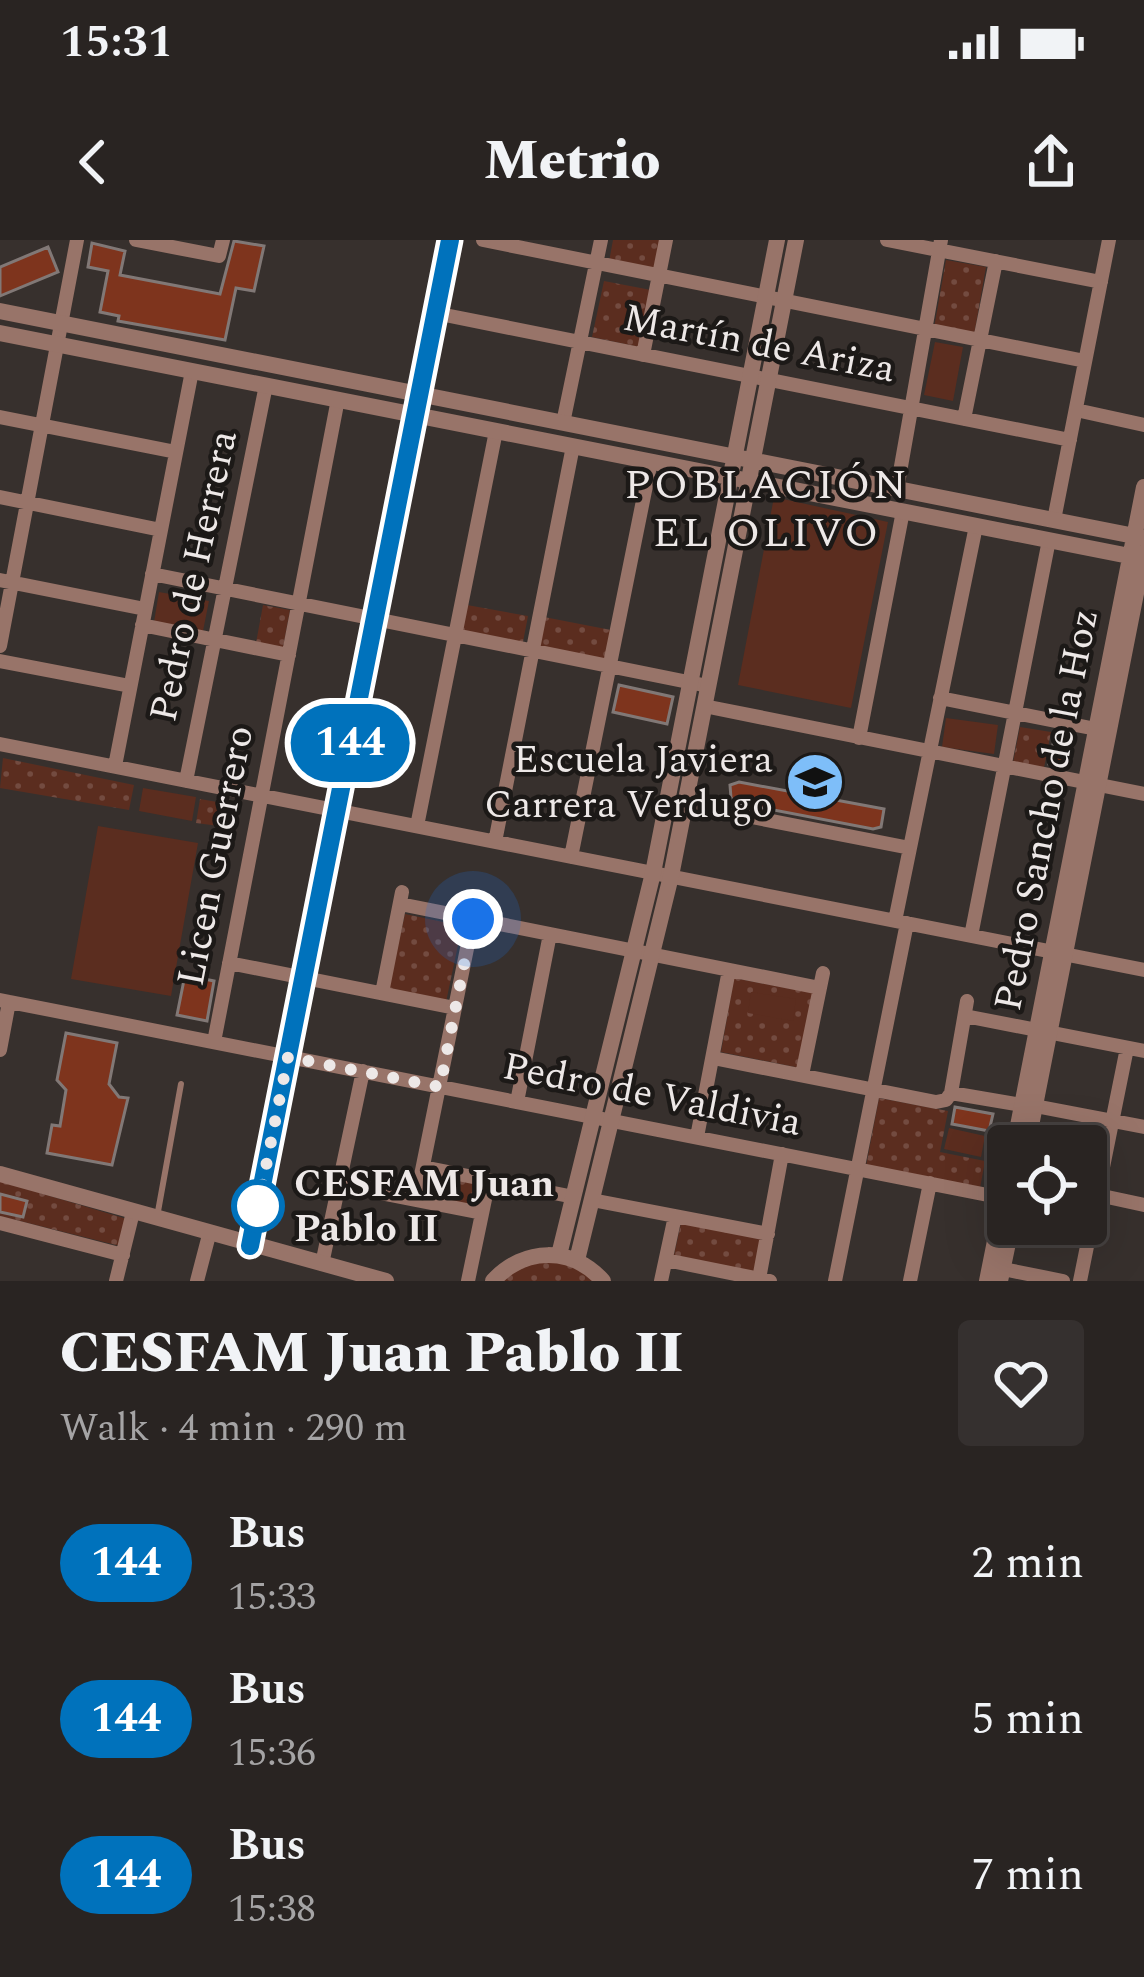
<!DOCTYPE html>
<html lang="en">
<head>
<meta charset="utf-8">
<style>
  body { margin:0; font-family:Spectral,serif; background:#35302f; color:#f1f3f6; height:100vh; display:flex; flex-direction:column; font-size:45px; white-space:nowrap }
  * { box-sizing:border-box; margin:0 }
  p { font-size:39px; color:#a5a4a5 }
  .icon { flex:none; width:66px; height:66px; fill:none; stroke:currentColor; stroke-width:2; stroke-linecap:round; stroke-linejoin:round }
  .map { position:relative; height:1041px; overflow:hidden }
  .details { display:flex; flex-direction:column; background:#292422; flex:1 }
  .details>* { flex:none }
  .badge { padding:0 24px; border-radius:39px; font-size:42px; line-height:78px }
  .fabs { position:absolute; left:987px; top:885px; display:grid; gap:24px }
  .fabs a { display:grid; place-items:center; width:120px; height:120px; border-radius:12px; background:#292422; box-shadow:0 12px 48px #0002,0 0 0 3px #454140; font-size:60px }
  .you { position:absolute; width:60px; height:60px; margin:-30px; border:9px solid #fff; border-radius:50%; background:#1a73e8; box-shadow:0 0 0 18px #1a73e833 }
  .map>.badge { position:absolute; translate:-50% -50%; box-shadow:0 0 0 6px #fff }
  .round { display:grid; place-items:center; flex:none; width:126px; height:126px; border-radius:12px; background:#35302f }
  .head { display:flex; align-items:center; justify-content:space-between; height:204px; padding:0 60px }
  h1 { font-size:57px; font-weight:800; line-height:90px }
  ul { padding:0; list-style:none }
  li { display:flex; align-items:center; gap:36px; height:156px; padding:0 60px }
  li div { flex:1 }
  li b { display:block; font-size:45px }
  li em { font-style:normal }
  li .badge { min-width:132px; font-weight:700; text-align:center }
  .status { display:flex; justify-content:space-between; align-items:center; height:84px; padding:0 60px; background:#292422; direction:ltr }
  .status svg { height:33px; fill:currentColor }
  header { display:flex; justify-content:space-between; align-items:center; height:156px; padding:0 60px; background:#292422; font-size:54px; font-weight:800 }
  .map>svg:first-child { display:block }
</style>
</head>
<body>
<div class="status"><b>15:31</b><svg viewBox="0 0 49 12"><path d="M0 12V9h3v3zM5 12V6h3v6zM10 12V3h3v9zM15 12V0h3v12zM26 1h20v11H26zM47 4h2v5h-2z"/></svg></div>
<header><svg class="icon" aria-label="back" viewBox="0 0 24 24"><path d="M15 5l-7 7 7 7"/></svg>Metrio<svg class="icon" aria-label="share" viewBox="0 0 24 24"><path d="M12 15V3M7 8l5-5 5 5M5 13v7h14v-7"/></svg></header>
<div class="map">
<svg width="1144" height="1041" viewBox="0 0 1144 1041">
  <defs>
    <pattern id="grass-dots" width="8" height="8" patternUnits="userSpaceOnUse" patternTransform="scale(3)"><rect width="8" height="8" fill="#5b2d1f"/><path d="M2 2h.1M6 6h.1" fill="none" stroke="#734b40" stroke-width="1.8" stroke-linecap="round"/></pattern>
  </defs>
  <rect width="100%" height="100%" fill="#37302d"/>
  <path fill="url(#grass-dots)" d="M613 0H660L653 31 609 22Z
    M946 20 986 27 974 95 934 88Z
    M604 41 651 50 639 107 592 97Z
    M263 365 290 370 283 408 256 403Z
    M467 365 528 376 522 407 461 395Z
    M544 377 611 390 605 420 538 407Z
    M1020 487 1051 492 1044 528 1013 522Z
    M3 518 134 545 129 570 0 548Z
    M200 559 223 563 219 586 196 583Z
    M405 674 462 686 446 762 388 750Z
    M734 738 814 753 800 828 721 812Z
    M879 858 948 871 940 912 985 921 980 948 866 926Z
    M428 932 486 944 480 967 424 955Z
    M0 941 127 979 120 1006 0 976Z
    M681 983 761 999 754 1032 674 1015Z
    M559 1020 598 1041H501L525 1024Z"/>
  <path fill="#5b2d1f" d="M935 102 963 107 953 161 924 155Z
    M774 257 888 282 851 468 738 445Z
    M159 352 209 361 203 391 154 382Z
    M946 478 998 485 994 514 942 507Z
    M143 548 196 557 192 581 139 571Z
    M98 586 198 603 171 756 71 739Z
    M751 752 796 759 793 781 748 773Z
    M949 888 985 896 981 917 944 909Z"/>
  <path fill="#7e341d" stroke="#817876" stroke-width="3" d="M234 1 264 6 254 51 236 48 225 100 118 81 119 76 100 72 108 31 88 27 92 3 125 11 120 35 220 54Z
    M48 7 58 32 0 56V27Z
    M619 445 673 457 667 484 613 472Z
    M1054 500 1068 502 1063 526 1049 524Z
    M739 542 884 569 881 587 873 589 737 563 731 558 730 545Z
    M185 735 214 741 207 781 177 775Z
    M66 793 117 803 109 844 119 857 128 858 112 925 47 913 52 885 60 886 66 850 57 840Z
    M955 867 993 874 989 891 952 884Z
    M0 954 27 961 23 977 0 972Z"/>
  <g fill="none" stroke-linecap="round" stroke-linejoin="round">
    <path stroke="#987469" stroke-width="6" d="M157 977 181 844"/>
    <path stroke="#987469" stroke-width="14" d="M136 0 219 16 223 0
      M483 0 1085 121
      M887 0 1101 42
      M435 73 1070 200
      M643 115 666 0
      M1076 170 1144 185
      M0 177 176 212
      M964 179 996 21
      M563 183 601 0
      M897 249 941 0
      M0 257 161 290
      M1054 280 1109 0
      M152 334 708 446
      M0 340 145 369
      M142 385 289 415
      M0 406 77 0
      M0 421 130 446
      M940 458 1096 489
      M704 466 1144 554
      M859 498 903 271
      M0 504 1144 730
      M115 526 192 131
      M186 541 266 145
      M685 564 910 608
      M417 586 496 191
      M495 602 573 206
      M571 617 651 221
      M400 664 820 748
      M895 681 976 286
      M971 696 1049 300
      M229 723 455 768
      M382 753 402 652
      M0 760 1008 959
      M965 776 1144 811
      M214 802 338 159
      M0 810 9 762
      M713 818 936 862 946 860 951 853 1022 865
      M802 835 823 733
      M951 853 967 761
      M517 862 550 694
      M1035 866 1144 887
      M697 897 729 730
      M423 927 574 957
      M339 945 482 973
      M1098 955 1144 965
      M416 960 473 679
      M592 960 768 994
      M0 983 123 1015
      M250 1006 450 0
      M666 1020 770 1041
      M322 1024 363 831
      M1003 1029 1063 1041
      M759 1039 782 914
      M116 1041 133 972
      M197 1041 209 995
      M468 1041 489 940
      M661 1041 675 976
      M835 1041 907 683
      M910 1041 930 943
      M1080 1041 1127 808"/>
    <path stroke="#987469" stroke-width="16" d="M0 71 1144 298
      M0 93 1144 319
      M1014 906 1144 247
      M1027 906 1144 313
      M0 934 386 1041
      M559 1015 653 633 777 0
      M577 1020 671 636 796 0
      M493 1041C524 1007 572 1006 603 1041
      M987 1041 1008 936
      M1000 1041 1012 984"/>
  </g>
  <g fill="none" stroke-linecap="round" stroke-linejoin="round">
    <g stroke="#fff" stroke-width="27">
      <path id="line" d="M250 1006 450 0"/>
    </g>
    <use href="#line" stroke="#0072bc" stroke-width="18"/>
    <path stroke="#ede8e7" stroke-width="12" stroke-dasharray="0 21.6" d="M258 966 288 817 440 847 473 679"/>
  </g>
  <defs>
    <g id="school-disc" transform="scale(3)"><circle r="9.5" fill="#7ebef9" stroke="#1c1917"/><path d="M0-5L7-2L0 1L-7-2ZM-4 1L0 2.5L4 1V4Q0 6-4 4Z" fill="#111"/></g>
  </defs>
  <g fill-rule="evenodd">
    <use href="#school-disc" x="815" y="542"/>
  </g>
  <circle fill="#fff" stroke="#0072bc" stroke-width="6" cx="258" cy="966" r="24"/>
  <g text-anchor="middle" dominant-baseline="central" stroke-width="9" stroke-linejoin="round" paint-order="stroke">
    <g font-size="39" fill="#ede8e7" stroke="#1c1917">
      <text transform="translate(759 104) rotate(11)">Martín de Ariza</text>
      <text transform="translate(194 336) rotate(-78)">Pedro de Herrera</text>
      <text transform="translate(1047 570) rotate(-79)">Pedro Sancho de la Hoz</text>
      <text transform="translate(216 616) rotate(-79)">Licen Guerrero</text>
      <text transform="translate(652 855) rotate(11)">Pedro de Valdivia</text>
    </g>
    <g font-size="39" fill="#ede8e7" stroke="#1c1917" text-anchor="end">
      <text x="773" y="520">Escuela Javiera<tspan x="773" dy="45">Carrera Verdugo</tspan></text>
    </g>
    <g font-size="39" font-weight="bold" fill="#ede8e7" stroke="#1c1917" text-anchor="start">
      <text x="294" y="944">CESFAM Juan<tspan x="294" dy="45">Pablo II</tspan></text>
    </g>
    <g font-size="42" letter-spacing="3" fill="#ede8e7" stroke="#1c1917">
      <text x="767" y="245">POBLACIÓN<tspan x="767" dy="48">EL OLIVO</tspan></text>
    </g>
  </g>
</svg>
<div class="fabs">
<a><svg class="icon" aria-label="locate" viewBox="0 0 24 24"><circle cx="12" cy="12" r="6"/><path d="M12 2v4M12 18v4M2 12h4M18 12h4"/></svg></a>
</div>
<div class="you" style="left:473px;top:679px"></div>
<b class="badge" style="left:350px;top:503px;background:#0072bc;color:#fff">144</b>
</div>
<section class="details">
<div class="head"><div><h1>CESFAM Juan Pablo II</h1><p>Walk · 4 min · 290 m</p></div><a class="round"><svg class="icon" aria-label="heart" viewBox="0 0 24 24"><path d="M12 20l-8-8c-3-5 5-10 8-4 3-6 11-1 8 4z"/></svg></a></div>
<ul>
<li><span class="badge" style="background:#0072bc;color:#fff">144</span><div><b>Bus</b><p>15:33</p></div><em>2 min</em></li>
<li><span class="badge" style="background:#0072bc;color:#fff">144</span><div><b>Bus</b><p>15:36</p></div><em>5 min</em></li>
<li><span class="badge" style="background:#0072bc;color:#fff">144</span><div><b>Bus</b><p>15:38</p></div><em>7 min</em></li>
</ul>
</section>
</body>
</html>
